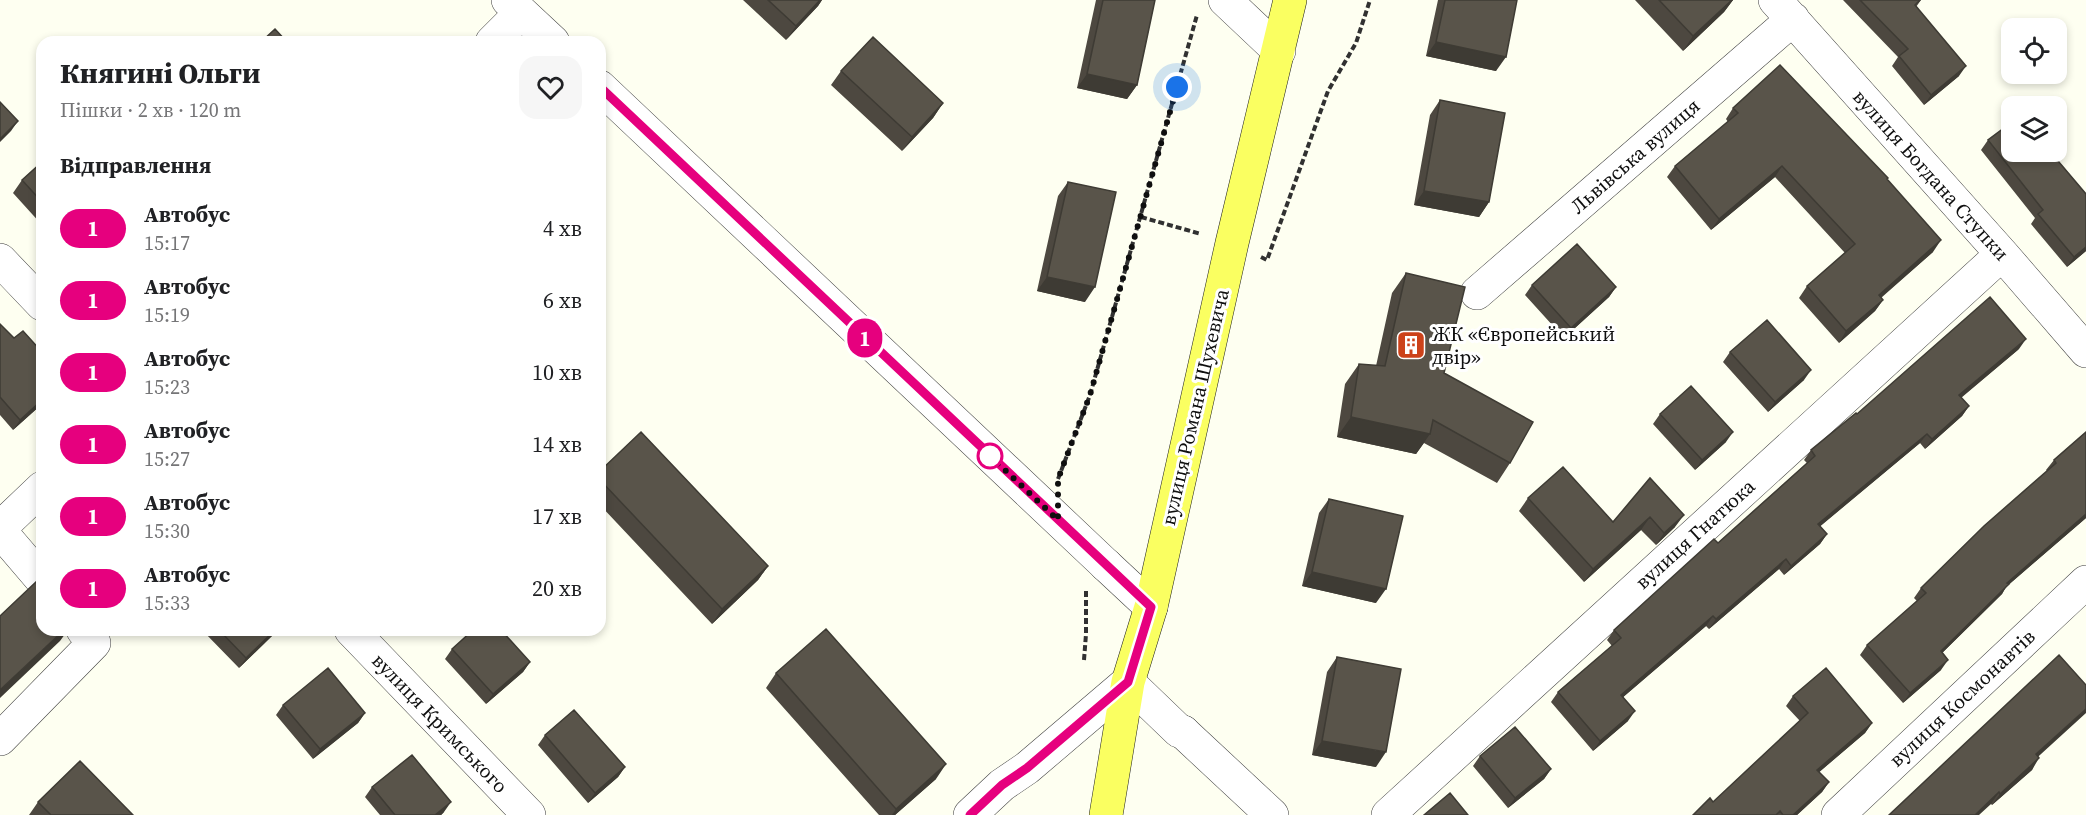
<!DOCTYPE html>
<html lang="uk">
<head>
<meta charset="utf-8">
<style>
  body { margin:0; font-family:"Source Serif 4",serif; background:#f6f6f6; color:#202124; height:100vh; display:flex; flex-direction:column; font-size:22px; white-space:nowrap }
  * { box-sizing:border-box; margin:0 }
  p { font-size:20px; color:#757577 }
  .icon { flex:none; width:33px; height:33px; fill:none; stroke:currentColor; stroke-width:2; stroke-linecap:round; stroke-linejoin:round }
  .map { position:relative; flex:1; overflow:hidden }
  .sheet { position:absolute; left:36px; top:36px; width:570px; height:600px; display:flex; flex-direction:column; background:#fff; border-radius:18px; box-shadow:0 3px 9px #0003 }
  .sheet>* { flex:none }
  .badge { padding:0 12px; border-radius:20px; font-size:21px; line-height:39px }
  .fabs { position:absolute; left:2001px; top:18px; display:grid; gap:12px }
  .fabs a { display:grid; place-items:center; width:66px; height:66px; border-radius:12px; background:#fff; box-shadow:0 3px 9px #0003; font-size:30px }
  .you { position:absolute; width:30px; height:30px; margin:-15px; border:4px solid #fff; border-radius:50%; background:#1a73e8; box-shadow:0 0 0 9px #1a73e833 }
  .map>.badge { position:absolute; translate:-50% -50%; box-shadow:0 0 0 3px #fff }
  h2 { padding:0 24px; font-size:22px; line-height:54px }
  .round { display:grid; place-items:center; flex:none; width:63px; height:63px; border-radius:18px; background:#f6f6f6 }
  .headline { display:flex; align-items:center; justify-content:space-between; height:102px; padding:0 24px }
  h1 { font-size:28px; font-weight:800; line-height:45px }
  ul { padding:0; list-style:none }
  li { display:flex; align-items:center; gap:18px; height:72px; padding:0 24px }
  li div { flex:1 }
  li b { display:block; font-size:22px }
  li em { font-style:normal }
  li .badge { min-width:66px; font-weight:700; text-align:center }
  .map>svg:first-child { display:block }
</style>
</head>
<body>
<div class="map">
<svg width="2086" height="815" viewBox="0 0 2086 815">
  <rect width="100%" height="100%" fill="#fefff1"/>
  <g fill="none" stroke-linecap="round" stroke-linejoin="round">
    <g stroke="#424242" stroke-width="34">
      <path id="minor" d="M1225 0 1279 51
        M1775 0 2002 254 2086 351
        M492 42 521 13
        M0 260 42 304
        M1477 293 1793 19
        M0 528 42 488
        M0 531 42 580
        M1106 565 1151 607
        M351 630 529 815
        M1128 682 1179 731 1183 732
        M0 739 94 643 83 630
        M1388 815 2002 254
        M1838 815 2086 582"/>
    </g>
    <g stroke="#424242" stroke-width="34">
      <path id="tertiary" d="M508 0 553 42
        M600 87 1106 565
        M1183 732 1272 815
        M970 815 1002 785 1027 768 1128 682"/>
    </g>
    <g stroke="#202020" stroke-width="34">
      <path id="primary" d="M1106 815 1128 682 1151 607 1232 243 1290 0"/>
    </g>
    <path stroke="#313131" stroke-width="4" stroke-dasharray="6 3" stroke-linecap="butt" d="M1141 217 1201 234
      M1261 257 1267 260 1328 91 1356 43 1370 0
      M1058 479 1090 395 1197 15
      M1084 660 1086 634V589"/>
    <use href="#minor" stroke="#fff" stroke-width="33"/>
    <use href="#tertiary" stroke="#fff" stroke-width="33"/>
    <use href="#primary" stroke="#faff61" stroke-width="33"/>
  </g>
  <path fill="#4d4840" d="M743 0H822L818 6 786 40Z
    M1096 0H1155L1137 85 1127 99 1077 88Z
    M1438 0H1517L1496 71 1426 56Z
    M1635 0H1733L1724 12 1683 51Z
    M1843 0H1921L1916 7 1959 76 1924 105 1892 66 1898 57Z
    M841 71 943 103 933 118 902 151 831 85Z
    M1440 100 1489 202 1479 217 1414 205 1430 115Z
    M1733 108 1887 180 1933 252 1881 298 1883 300 1875 311 1839 343 1799 298 1807 286 1845 253 1775 177 1711 230 1667 177 1675 166 1728 122 1726 119Z
    M1988 140 2054 156 2086 194V251L2067 267 2031 224 2035 218 1981 150Z
    M42 162V225L13 193 22 180Z
    M1068 182 1085 302 1037 291 1058 196Z
    M1406 273 1444 373 1510 463 1497 483 1424 443 1416 454 1337 437 1345 384 1359 364 1376 366 1392 293Z
    M1532 285 1616 287 1609 297 1564 338 1525 295Z
    M0 324 14 338 42 404 13 430 0 415Z
    M2019 349 1961 398 1969 406 1962 416 1925 449 1920 443 1820 526 1827 534 1820 544 1784 575 1779 569 1709 629 1706 626 1623 697 1628 721 1593 751 1551 702 1558 692 1612 646 1607 640 1614 630 1718 543 1807 463 1804 460 1811 450 1857 414Z
    M1730 352 1804 380 1768 412 1723 362Z
    M1660 414 1726 442 1695 470 1653 424Z
    M2086 432V518L2006 587 2002 594 1942 653 1941 670 1903 703 1860 655 1867 645 1917 601 1914 598 1921 588 2047 471 2046 470 2054 460Z
    M600 471 768 566 758 580 712 624 600 505Z
    M1650 478 1675 527 1656 545 1641 530 1584 582 1519 511 1528 498 1613 522Z
    M1329 499 1376 603 1302 586 1319 513Z
    M202 630H276L273 635 239 668Z
    M452 649 530 662 523 672 486 704 445 659Z
    M1337 657 1376 767 1312 755 1327 672Z
    M776 673 936 779 895 815H879L766 688Z
    M1793 696 1872 723 1865 733 1819 772 1829 782 1822 792 1797 815H1693L1713 802 1800 721 1786 706Z
    M283 705 365 713 358 723 313 759 276 715Z
    M545 735 625 767 618 777 588 803 538 745Z
    M1480 756 1551 769 1544 779 1508 808 1473 766Z
    M2038 757 2032 770 1992 805 1991 804 1889 815Z
    M372 787 444 812 441 815H380L365 797Z
    M38 802 133 815H29Z"/>
  <path fill="#3e3b34" d="M820 0H822L818 6 786 40 796 26Z
    M1732 0H1733L1724 12 1683 51 1693 36Z
    M1436 42 1506 57 1496 71 1426 56Z
    M1966 66 1959 76 1924 105 1931 95Z
    M1087 74 1137 85 1127 99 1077 88Z
    M943 103 933 118 902 151 912 137Z
    M18 121 11 131 0 142V139Z
    M1782 166 1775 177 1711 230 1719 219Z
    M1424 191 1489 202 1479 217 1414 205Z
    M1941 240 1933 252 1871 306 1879 295Z
    M2086 247V251L2067 267 2074 257Z
    M1047 277 1095 287 1085 302 1037 291Z
    M1616 287 1609 297 1564 338 1571 328Z
    M1883 300 1875 311 1839 343 1846 331Z
    M2026 339 2019 349 1952 405 1959 395Z
    M1811 370 1804 380 1768 412 1775 402Z
    M42 400V404L13 430 20 420Z
    M1969 406 1962 416 1925 449 1932 439Z
    M1351 417 1430 434 1416 454 1337 437Z
    M1733 432 1726 442 1695 470 1702 460Z
    M1927 434 1920 443 1811 534 1818 524Z
    M2086 514V518L2006 587 2002 594 1934 661 1941 651 2007 583Z
    M1684 515 1675 527 1656 545 1664 533Z
    M1650 517 1641 530 1584 582 1593 569Z
    M1827 534 1820 544 1784 575 1791 566Z
    M1786 559 1779 569 1709 629 1716 619Z
    M768 566 758 580 712 624 722 609Z
    M1312 572 1386 589 1376 603 1302 586Z
    M1713 616 1706 626 1614 705 1621 695Z
    M64 630H68L60 641 0 698V690Z
    M275 630H276L273 635 239 668 246 658Z
    M1948 660 1941 670 1903 703 1910 693Z
    M530 662 523 672 486 704 493 694Z
    M2086 709V713L2028 766 2036 754Z
    M1635 711 1628 721 1593 751 1600 741Z
    M365 713 358 723 313 759 320 749Z
    M1872 723 1865 733 1810 780 1817 770Z
    M1322 741 1386 752 1376 767 1312 755Z
    M2039 758 2032 770 1992 805 2000 794Z
    M946 764 936 779 895 815H892L896 809Z
    M625 767 618 777 588 803 595 793Z
    M1551 769 1544 779 1508 808 1515 798Z
    M1829 782 1822 792 1797 815H1793Z
    M1999 792 1991 804 1979 815H1975Z
    M451 802 444 812 441 815H435Z"/>
  <path fill="#59544a" stroke="#3e3b34" stroke-width="1.5" d="M768 0H820L796 26Z
    M1103 0H1155L1137 85 1087 74Z
    M1445 0H1517L1506 57 1436 42Z
    M1659 0H1732L1693 36Z
    M1860 0H1920L1915 5 1966 66 1931 95 1899 56 1908 49Z
    M275 29 287 42H261Z
    M873 37 943 103 912 137 841 71Z
    M1780 65 1888 178 1887 179 1941 240 1879 295 1883 300 1846 331 1807 286 1855 244 1782 166 1719 219 1675 166 1738 113 1733 108Z
    M1440 100 1505 113 1489 202 1424 191Z
    M0 102 18 121 0 139Z
    M2012 122V152H2056L2053 155 2086 194V247L2074 257 2038 214 2043 210 1988 140Z
    M42 162V202L22 180Z
    M1068 182 1116 192 1095 287 1047 277Z
    M1577 244 1616 287 1571 328 1532 285Z
    M1406 273 1465 287 1444 373 1533 422 1510 463 1433 420 1430 434 1351 417 1359 364 1385 366Z
    M1990 297 2026 339 1959 395 1969 406 1932 439 1927 434 1818 524 1827 534 1791 566 1786 559 1716 619 1713 616 1621 695 1635 711 1600 741 1558 692 1621 638 1614 630 1714 539 1718 543 1815 456 1811 450 1856 413 1857 414Z
    M1767 320 1811 370 1775 402 1730 352Z
    M0 324 14 338 23 331 42 352V400L20 420 0 397Z
    M1691 386 1733 432 1702 460 1660 414Z
    M641 432 768 566 722 609 600 480V471Z
    M2086 432V514L2007 583 2009 584 1941 651 1948 660 1910 693 1867 645 1926 593 1921 588 1984 526 2056 463 2054 460Z
    M1563 467 1613 522 1650 478 1684 515 1664 533 1650 517 1593 569 1528 498Z
    M1329 499 1403 516 1386 589 1312 572Z
    M39 579 42 583V630H64L0 690V616Z
    M826 629 946 764 896 809 776 673Z
    M219 630H275L246 658Z
    M473 630H501L530 662 493 694 452 649Z
    M2059 655 2086 685V709L2036 754 2039 758 2000 794 1999 792 1975 815H1889Z
    M1337 657 1401 669 1386 752 1322 741Z
    M328 668 365 713 320 749 283 705Z
    M1826 668 1872 723 1817 770 1829 782 1793 815H1783L1780 811 1776 815H1693L1710 798 1713 802 1808 713 1793 696Z
    M574 710 625 767 595 793 545 735Z
    M1515 727 1551 769 1515 798 1480 756Z
    M412 755 451 802 435 815H395L372 787Z
    M80 761 133 815H51L38 802Z
    M1450 793 1468 815H1424Z"/>
  <g fill="none" stroke-linecap="round" stroke-linejoin="round">
    <g stroke="#fff" stroke-width="14">
      <path id="line" d="M600 87 1151 607 1128 682 1027 768 1002 785 970 815"/>
    </g>
    <use href="#line" stroke="#e6007e" stroke-width="9"/>
    <path stroke="#0f0f0f" stroke-width="6" stroke-dasharray="0 10.8" d="M990 456 1058 520V479L1090 395 1177 87"/>
  </g>
  <defs>
    <g id="building-square" transform="scale(1.5)"><rect x="-9" y="-9" width="18" height="18" rx="4" fill="#cc421a" stroke="#fff"/><path d="M-4-6H4V6H1V3H-1V6H-4ZM-2.5-4.3h1.7v1.8h-1.7ZM.8-4.3h1.7v1.8H.8ZM-2.5-1h1.7V.8h-1.7ZM.8-1h1.7V.8H.8Z" fill="#fff"/></g>
  </defs>
  <g fill-rule="evenodd">
    <use href="#building-square" x="1411" y="345"/>
  </g>
  <circle fill="#fff" stroke="#e6007e" stroke-width="3" cx="990" cy="456" r="12"/>
  <g text-anchor="middle" dominant-baseline="central" stroke-width="6" stroke-linejoin="round" paint-order="stroke">
    <g font-size="20" fill="#0f0f0f" stroke="#fff">
      <text transform="translate(1635 156) rotate(-41)">Львівська вулиця</text>
      <text transform="translate(1931 175) rotate(48)">вулиця Богдана Ступки</text>
      <text transform="translate(1195 407) rotate(-77)">вулиця Романа Шухевича</text>
      <text transform="translate(1695 534) rotate(-42)">вулиця Гнатюка</text>
      <text transform="translate(1962 698) rotate(-43)">вулиця Космонавтів</text>
      <text transform="translate(440 723) rotate(46)">вулиця Кримського</text>
    </g>
    <g font-size="20" fill="#0f0f0f" stroke="#fff" text-anchor="start">
      <text x="1432" y="334">ЖК «Європейський<tspan x="1432" dy="23">двір»</tspan></text>
    </g>
  </g>
</svg>
<div class="fabs">
<a><svg class="icon" aria-label="locate" viewBox="0 0 24 24"><circle cx="12" cy="12" r="6"/><path d="M12 2v4M12 18v4M2 12h4M18 12h4"/></svg></a>
<a><svg class="icon" aria-label="layers" viewBox="0 0 24 24"><path d="M12 4l9 5-9 5-9-5zM3 14l9 5 9-5"/></svg></a>
</div>
<div class="you" style="left:1177px;top:87px"></div>
<b class="badge" style="left:865px;top:338px;background:#e6007e;color:#fff">1</b>
<section class="sheet">
<div class="headline"><div><h1>Княгині Ольги</h1><p>Пішки · 2 хв · 120 m</p></div><a class="round"><svg class="icon" aria-label="heart" viewBox="0 0 24 24"><path d="M12 20l-8-8c-3-5 5-10 8-4 3-6 11-1 8 4z"/></svg></a></div>
<h2>Відправлення</h2>
<ul>
<li><span class="badge" style="background:#e6007e;color:#fff">1</span><div><b>Автобус</b><p>15:17</p></div><em>4 хв</em></li>
<li><span class="badge" style="background:#e6007e;color:#fff">1</span><div><b>Автобус</b><p>15:19</p></div><em>6 хв</em></li>
<li><span class="badge" style="background:#e6007e;color:#fff">1</span><div><b>Автобус</b><p>15:23</p></div><em>10 хв</em></li>
<li><span class="badge" style="background:#e6007e;color:#fff">1</span><div><b>Автобус</b><p>15:27</p></div><em>14 хв</em></li>
<li><span class="badge" style="background:#e6007e;color:#fff">1</span><div><b>Автобус</b><p>15:30</p></div><em>17 хв</em></li>
<li><span class="badge" style="background:#e6007e;color:#fff">1</span><div><b>Автобус</b><p>15:33</p></div><em>20 хв</em></li>
</ul>
</section>
</div>
</body>
</html>
